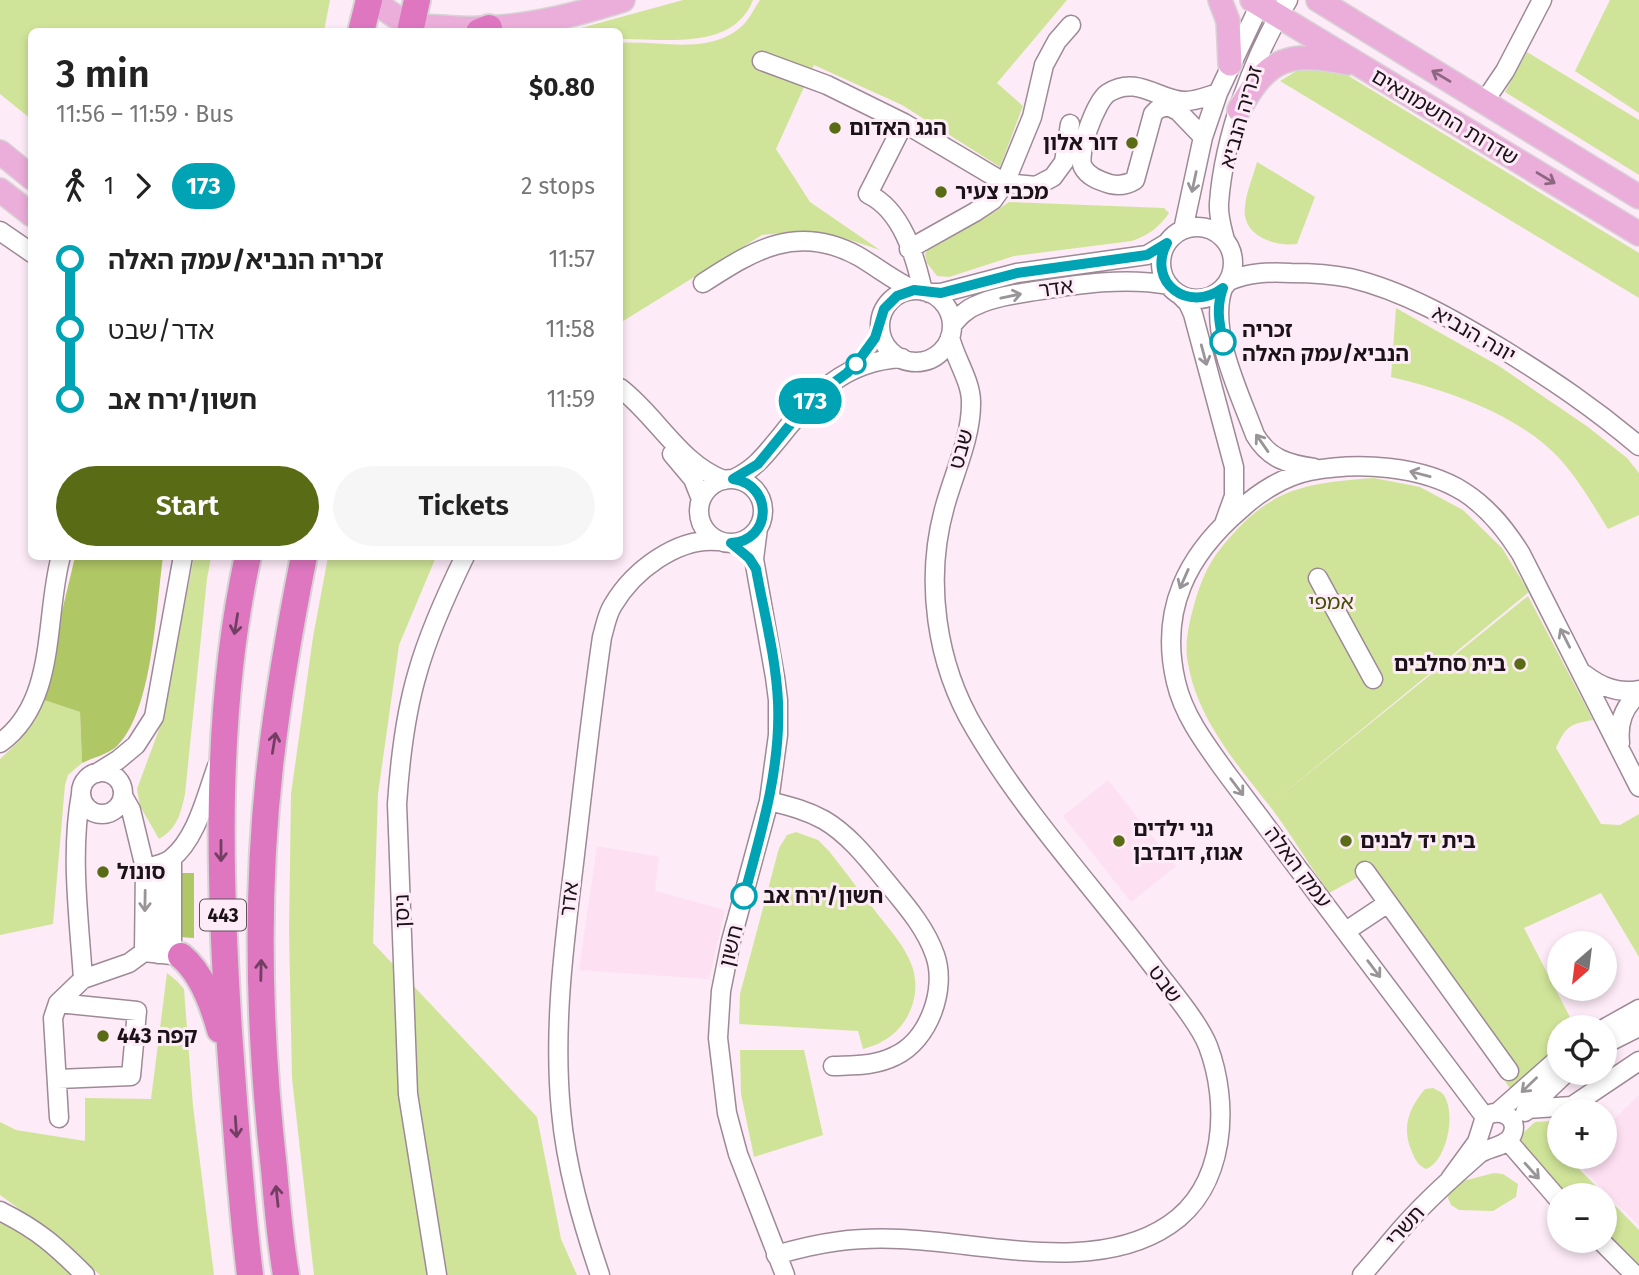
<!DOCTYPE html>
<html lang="en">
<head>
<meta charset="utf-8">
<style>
  body { margin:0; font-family:"Fira Sans","Noto Sans Hebrew",sans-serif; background:#f6f6f6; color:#222; height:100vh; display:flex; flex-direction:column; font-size:26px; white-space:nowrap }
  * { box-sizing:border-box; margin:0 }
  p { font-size:23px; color:#767676 }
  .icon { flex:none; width:38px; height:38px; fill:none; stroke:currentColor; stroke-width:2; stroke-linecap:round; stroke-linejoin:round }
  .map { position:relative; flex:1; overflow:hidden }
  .side { position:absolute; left:28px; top:28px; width:595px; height:532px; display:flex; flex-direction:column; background:#fff; border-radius:10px; box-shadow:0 4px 10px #0003 }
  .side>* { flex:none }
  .badge { padding:0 14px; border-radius:23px; font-size:24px; line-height:46px }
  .needle { width:46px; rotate:208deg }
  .controls { position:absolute; left:1547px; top:931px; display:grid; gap:14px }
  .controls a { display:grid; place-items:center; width:70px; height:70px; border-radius:50%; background:#fff; box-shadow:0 4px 10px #0003; font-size:35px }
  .map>.badge { position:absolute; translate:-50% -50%; box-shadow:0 0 0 4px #fff }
  .legs { display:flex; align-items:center; gap:10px; height:77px; padding:0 28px; font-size:23px }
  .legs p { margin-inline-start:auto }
  .headline { display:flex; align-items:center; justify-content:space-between; height:119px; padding:0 28px }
  h1 { font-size:38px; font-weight:600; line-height:52px }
  .primary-button { display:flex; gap:14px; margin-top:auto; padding:14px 28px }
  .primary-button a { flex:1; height:80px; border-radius:42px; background:#5a6b16; color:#fff; font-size:28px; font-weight:600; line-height:80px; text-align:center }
  .primary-button a+a { background:#f6f6f6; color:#222 }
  ul { padding:0 28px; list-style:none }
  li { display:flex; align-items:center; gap:24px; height:70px; font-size:26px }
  li i { display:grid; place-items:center; width:10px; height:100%; margin:0 9px; background:currentColor }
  li i::after { content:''; width:18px; height:18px; margin:-9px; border:5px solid; border-radius:50%; background:#fff }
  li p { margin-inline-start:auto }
  li:first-child i { background:linear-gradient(#0000 50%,currentColor 0) }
  li:last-child i { background:linear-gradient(currentColor 50%,#0000 0) }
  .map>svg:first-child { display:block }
</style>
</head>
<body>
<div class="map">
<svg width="1639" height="1275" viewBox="0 0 1639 1275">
  <rect width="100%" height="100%" fill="#fdebf7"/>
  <path fill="#fee0f3" d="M1108 780 1176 866 1131 902 1063 816Z
    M597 846 659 857 655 891 725 910 709 979 579 970Z
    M1639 1095V1226L1573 1159 1576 1157H1605V1128Z"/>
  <path fill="#d0e499" d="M0 0H330L324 31 32 32 31 119 0 94Z
    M683 0H753C733 52 662 38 620 39V32L570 31Z
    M760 0H1067L997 83 1023 106 1000 167 902 105 814 65 776 149 810 202 880 250 841 237 803 231 762 235 620 323V43C661 40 712 57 745 23 751 16 755 7 760 0Z
    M1610 0H1639V113L1575 71Z
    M1527 52 1639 120V175L1505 92Z
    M1303 67 1329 68 1347 75 1639 253V298L1280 81Z
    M1257 162 1315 197 1297 244C1274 247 1241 235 1245 207 1246 192 1253 177 1257 162Z
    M1009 202 1164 208 1169 213C1159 228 1148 235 1132 241L1014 256 949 277 937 276 927 263 925 254 930 247 996 211Z
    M1396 308 1499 366 1588 427 1627 458 1639 473V515L1608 529C1593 505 1579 480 1559 458 1519 415 1447 390 1391 377Z
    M1374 478 1420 487 1463 510 1502 548 1529 592 1278 798 1528 596 1593 720C1570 724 1566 726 1556 748L1601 824 1620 825 1639 814V957L1601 893 1524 928 1575 1027H1559V1057L1513 1093 1364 874 1329 893C1310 866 1292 836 1272 809 1239 767 1197 719 1188 663 1184 645 1189 623 1194 605 1200 584 1207 565 1221 548 1268 489 1302 483 1374 478Z
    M194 557H211L207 579 185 794C181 813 177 829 159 839L140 806 137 789 161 724Z
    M328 557H436L399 645 378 794 373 943 537 1117 561 1239 577 1275H314L292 1078 289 931 291 794 313 637Z
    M41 699 80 712 82 763 68 775 65 785 53 924 0 935V759L19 741Z
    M796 832 818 840 829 851C845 871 860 892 876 912 889 929 905 946 912 966 922 994 909 1027 883 1041 877 1045 869 1047 863 1049L858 1031 739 1024 740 994 779 848 787 835Z
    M167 973 177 981 184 989 193 1106 214 1275H100L47 1229 0 1195V1122L16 1130 85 1141V1098L151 1099Z
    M740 1050H804L823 1135 754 1157 741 1094Z
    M1433 1088C1436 1090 1440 1091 1443 1094 1457 1112 1447 1161 1426 1169 1418 1165 1415 1160 1412 1152 1401 1127 1409 1108 1425 1089Z
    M1550 1121 1559 1122V1157H1572L1570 1160 1605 1195H1569L1534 1159 1519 1137 1535 1122Z
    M1494 1173 1503 1174 1518 1184 1516 1197 1493 1211 1459 1210 1451 1205 1448 1198 1450 1188 1455 1183Z
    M1605 1195 1639 1230V1266L1605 1232Z
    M0 1217 14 1224 76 1275H0Z"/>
  <path fill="#b0c765" d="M75 557H163C156 606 153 711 117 746 109 754 92 758 82 763L80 712 41 699Z
    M179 873H194V938L179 937Z"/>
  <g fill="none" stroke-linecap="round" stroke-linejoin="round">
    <g stroke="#9e8a97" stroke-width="21">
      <path id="minor" d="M762 61 827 85 904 123 1005 183 1036 186 1053 177 1064 162 1070 124
        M1484 102 1505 71 1542 0
        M904 123 868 194C902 210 915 256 923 291
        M1203 137 1178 111 1168 106 1158 109 1153 114 1135 180C1127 185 1119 186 1110 184 1100 181 1088 177 1083 167 1076 154 1096 101 1108 93 1138 74 1160 102 1186 101 1196 101 1208 96 1218 93
        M1161 263a36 36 0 1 1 72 0a36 36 0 1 1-72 0Z
        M1183 230 1203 137 1218 93 1262 0
        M0 231 32 253
        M1225 240C1222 228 1218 216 1219 203 1224 136 1253 57 1288 0
        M909 249 975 212 993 200 1005 183 1032 117 1044 65 1057 41 1071 25
        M1229 281C1249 272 1269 272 1291 273 1311 273 1330 274 1350 278 1405 291 1456 321 1504 350 1554 381 1594 408 1639 446
        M703 283C754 250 797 223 858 256 877 267 894 281 914 290
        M1223 288C1208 331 1240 394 1255 435 1269 459 1288 464 1314 468
        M880 326a36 36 0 1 1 72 0a36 36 0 1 1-72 0Z
        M929 293H941L1017 273 1147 255 1167 243
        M1179 294 1188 303 1193 314 1234 467V496L1225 521
        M952 325C959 317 966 309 977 305 994 297 1016 294 1035 291 1079 284 1125 277 1169 285
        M620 388C656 415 680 464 724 480
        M672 454 693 479 701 499
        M699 511a32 32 0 1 1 64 0a32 32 0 1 1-64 0Z
        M733 479C755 469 765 455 780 437 814 394 844 361 902 358
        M758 528 754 559 775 677 778 700V735L769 801 731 941 721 991 718 1038 727 1113 738 1154 785 1275
        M1318 578 1373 679
        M1584 674C1601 687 1618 694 1639 690
        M0 743C58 701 44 617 61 556
        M1620 743C1618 723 1623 707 1639 694
        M81 793a21 21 0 1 1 42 0a21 21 0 1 1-42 0Z
        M97 773 118 760 136 745 154 717 183 556
        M81 794C70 854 79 918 83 979L129 963 144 952
        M123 796 131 810 145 868
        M769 801C789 806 806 810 824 820 848 834 867 858 885 880 903 902 925 926 935 955 947 989 929 1040 895 1056 875 1066 855 1065 833 1066
        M172 858V955
        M1365 871 1509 1071
        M1346 931 1388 903
        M158 954 160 865
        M181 956 144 952 145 868C154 866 163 865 171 859 197 838 206 796 217 766
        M58 1003 137 1011 131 1076 58 1079
        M1605 1028 1639 1009
        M1605 1044 1639 1027
        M1527 1109 1572 1106 1639 1061
        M1498 1112 1559 1058
        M1525 1112 1566 1073
        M1485 1117 1227 774C1207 746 1184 717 1176 682 1159 610 1187 555 1241 509 1259 492 1285 476 1310 471 1336 466 1363 465 1389 468 1415 471 1442 478 1464 492 1489 508 1506 530 1521 554L1639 787
        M59 1118 53 1018 58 1003 83 979
        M1508 1141 1559 1200
        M0 1211C38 1230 55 1245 85 1275
        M1601 1241 1635 1275
        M776 1255C820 1242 855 1237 900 1239 983 1242 1095 1275 1169 1225 1226 1187 1230 1104 1208 1046 1198 1021 1169 988 1152 965 1093 887 1025 814 975 729 936 664 924 580 945 506 954 473 971 438 971 404 972 382 955 359 950 337
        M437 1275 408 1094 397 804C400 759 405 714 418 671 429 632 447 593 465 556
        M600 1275C582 1222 566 1167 561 1111 553 1028 564 945 574 863 583 787 591 712 602 637 605 627 607 614 613 605 633 571 677 537 718 541
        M1362 1275C1376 1259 1390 1242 1404 1226 1427 1200 1453 1177 1479 1154 1488 1147 1505 1147 1511 1137 1522 1118 1499 1106 1485 1117L1477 1142 1450 1179"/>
    </g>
    <g stroke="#d6d4d5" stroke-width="26">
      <path id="major" d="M372 0C384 8 400 22 414 25 422 27 432 26 441 27 503 33 563 19 623 0
        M1220 0 1228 21 1230 64
        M1252 0 1639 234
        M1318 0 1639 197
        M1239 110C1268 57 1289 51 1348 63
        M0 152 32 178
        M0 190 32 215"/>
    </g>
    <g stroke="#d6d4d5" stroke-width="30">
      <path id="highway" d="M361 32 369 0
        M410 32 417 0
        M479 32 489 28
        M248 556C214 710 219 876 229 1032 235 1113 240 1194 250 1275
        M181 956C202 973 213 1005 220 1030
        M286 1275C280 1240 277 1205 274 1169 259 1036 255 900 270 766 278 696 290 626 304 556"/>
    </g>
    <use href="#minor" stroke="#fff" stroke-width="18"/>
    <use href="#major" stroke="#ebadd9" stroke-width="23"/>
    <use href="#highway" stroke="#de77c0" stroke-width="26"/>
  </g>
  <defs><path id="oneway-shaft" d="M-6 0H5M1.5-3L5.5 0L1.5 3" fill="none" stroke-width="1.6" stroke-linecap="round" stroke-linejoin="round" transform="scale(1.75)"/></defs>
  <g stroke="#8d6782">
    <use href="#oneway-shaft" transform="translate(1441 76) rotate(-149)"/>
    <use href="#oneway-shaft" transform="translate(1546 178) rotate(31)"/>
  </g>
  <g stroke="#989497">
    <use href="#oneway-shaft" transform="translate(1194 182) rotate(102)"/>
    <use href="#oneway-shaft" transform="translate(1011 296) rotate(-12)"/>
    <use href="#oneway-shaft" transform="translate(1204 355) rotate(75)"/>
    <use href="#oneway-shaft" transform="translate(1262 443) rotate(-125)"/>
    <use href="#oneway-shaft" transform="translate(1420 474) rotate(-165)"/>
    <use href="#oneway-shaft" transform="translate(1184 579) rotate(114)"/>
    <use href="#oneway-shaft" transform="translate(1565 638) rotate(-117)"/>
    <use href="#oneway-shaft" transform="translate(1237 787) rotate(53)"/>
    <use href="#oneway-shaft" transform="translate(145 901) rotate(91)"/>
    <use href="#oneway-shaft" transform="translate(1374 969) rotate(53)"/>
    <use href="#oneway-shaft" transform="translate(1529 1085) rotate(136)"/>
    <use href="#oneway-shaft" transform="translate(1532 1171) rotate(48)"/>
  </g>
  <g stroke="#723f63">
    <use href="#oneway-shaft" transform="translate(236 624) rotate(99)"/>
    <use href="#oneway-shaft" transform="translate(274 743) rotate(-81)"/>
    <use href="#oneway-shaft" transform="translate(221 851) rotate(90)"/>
    <use href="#oneway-shaft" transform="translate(261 970) rotate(-89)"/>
    <use href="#oneway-shaft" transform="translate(236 1127) rotate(86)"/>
    <use href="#oneway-shaft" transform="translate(277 1196) rotate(-96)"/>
  </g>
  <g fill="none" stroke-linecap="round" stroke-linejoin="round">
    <g stroke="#fff" stroke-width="16">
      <path id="line-1" d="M744 896C761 833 781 768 778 702 776 658 764 613 756 569L749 558 731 543C772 541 774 485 733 479L758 464 811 399 847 373 859 360 875 338 884 309 897 296 914 290 941 293 1017 273 1147 255 1167 243C1146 282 1188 314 1223 288 1216 307 1219 322 1223 342"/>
    </g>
    <use href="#line-1" stroke="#00a3b4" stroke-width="10"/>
  </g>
  <g fill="#5a6b16" stroke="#fdebf7" stroke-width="2.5">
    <circle cx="835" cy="128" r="7"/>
    <circle cx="1132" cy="143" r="7"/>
    <circle cx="941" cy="192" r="7"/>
    <circle cx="1520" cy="664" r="7"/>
    <circle cx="1119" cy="841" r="7"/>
    <circle cx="1346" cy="841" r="7"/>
    <circle cx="103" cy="872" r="7"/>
    <circle cx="103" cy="1036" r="7"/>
  </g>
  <g fill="#fff" stroke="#00a3b4" stroke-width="3.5">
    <circle cx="1223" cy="342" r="12"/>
    <circle cx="856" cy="364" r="9"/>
    <circle cx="744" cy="896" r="12"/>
  </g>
  <g text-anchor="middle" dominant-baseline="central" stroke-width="6" stroke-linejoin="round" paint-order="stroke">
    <rect fill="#fdebf7" stroke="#5e535a" stroke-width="2" x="200" y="899.5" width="46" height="31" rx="5"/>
    <g font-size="19" font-weight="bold" fill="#1a1217">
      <text x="223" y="915">443</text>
    </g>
    <g font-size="21" fill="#1a1217" stroke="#fdebf7">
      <text transform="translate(1241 117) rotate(-74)">זכריה הנביא</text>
      <text transform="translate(1445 117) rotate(31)">שדרות החשמונאים</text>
      <text transform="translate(1056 288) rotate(-8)">אדר</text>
      <text transform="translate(1474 334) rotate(30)">יונה הנביא</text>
      <text transform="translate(961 449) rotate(-74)">שבט</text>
      <text transform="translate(1298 867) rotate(53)">עמק האלה</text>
      <text transform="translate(569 899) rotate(-83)">אדר</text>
      <text transform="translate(402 911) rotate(-92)">ניסן</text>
      <text transform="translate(731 946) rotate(-76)">חשון</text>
      <text transform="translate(1165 984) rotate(54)">שבט</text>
      <text transform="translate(1405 1226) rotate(-48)">תשרי</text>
    </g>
    <g font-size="21" font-weight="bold" fill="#1a1217" stroke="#fdebf7" text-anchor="start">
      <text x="849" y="128">הגג האדום</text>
      <text x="1118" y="143" text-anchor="end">דור אלון</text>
      <text x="955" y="192">מכבי צעיר</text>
      <text x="1506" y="664" text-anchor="end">בית סחלבים</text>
      <text x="1133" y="829">גני ילדים<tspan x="1133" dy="24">אגוז, דובדבן</tspan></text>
      <text x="1360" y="841">בית יד לבנים</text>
      <text x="117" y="872">סונול</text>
      <text x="117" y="1036">קפה 443</text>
    </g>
    <g font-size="21" font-weight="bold" fill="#1a1217" stroke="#fdebf7" text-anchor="start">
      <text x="1242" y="330">זכריה<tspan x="1242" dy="24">הנביא/עמק האלה</tspan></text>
      <text x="763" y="896">חשון/ירח אב</text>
    </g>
    <g font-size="21" fill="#424f03" stroke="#fdebf7">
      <text x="1331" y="602">אמפי</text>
    </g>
  </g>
</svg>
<div class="controls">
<a><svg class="needle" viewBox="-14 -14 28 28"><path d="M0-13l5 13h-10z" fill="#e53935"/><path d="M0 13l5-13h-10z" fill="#767676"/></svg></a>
<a><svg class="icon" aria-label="locate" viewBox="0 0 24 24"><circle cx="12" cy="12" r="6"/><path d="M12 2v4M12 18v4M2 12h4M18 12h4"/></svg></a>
<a>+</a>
<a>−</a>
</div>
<b class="badge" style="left:810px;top:401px;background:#00a3b4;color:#fff">173</b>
<section class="side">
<div class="headline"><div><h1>3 min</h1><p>11:56 – 11:59 · Bus</p></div><b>$0.80</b></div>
<div class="legs"><svg class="icon" aria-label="walk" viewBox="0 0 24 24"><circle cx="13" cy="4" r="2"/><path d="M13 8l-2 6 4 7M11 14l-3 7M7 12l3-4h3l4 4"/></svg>1<svg class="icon" aria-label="forward" viewBox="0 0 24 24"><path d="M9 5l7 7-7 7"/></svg><b class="badge" style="background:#00a3b4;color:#fff">173</b><p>2 stops</p></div>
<ul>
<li><i style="color:#00a3b4"></i><b>זכריה הנביא/עמק האלה</b><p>11:57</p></li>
<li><i style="color:#00a3b4"></i><span>אדר/שבט</span><p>11:58</p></li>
<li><i style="color:#00a3b4"></i><b>חשון/ירח אב</b><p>11:59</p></li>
</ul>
<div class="primary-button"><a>Start</a><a>Tickets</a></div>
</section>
</div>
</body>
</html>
